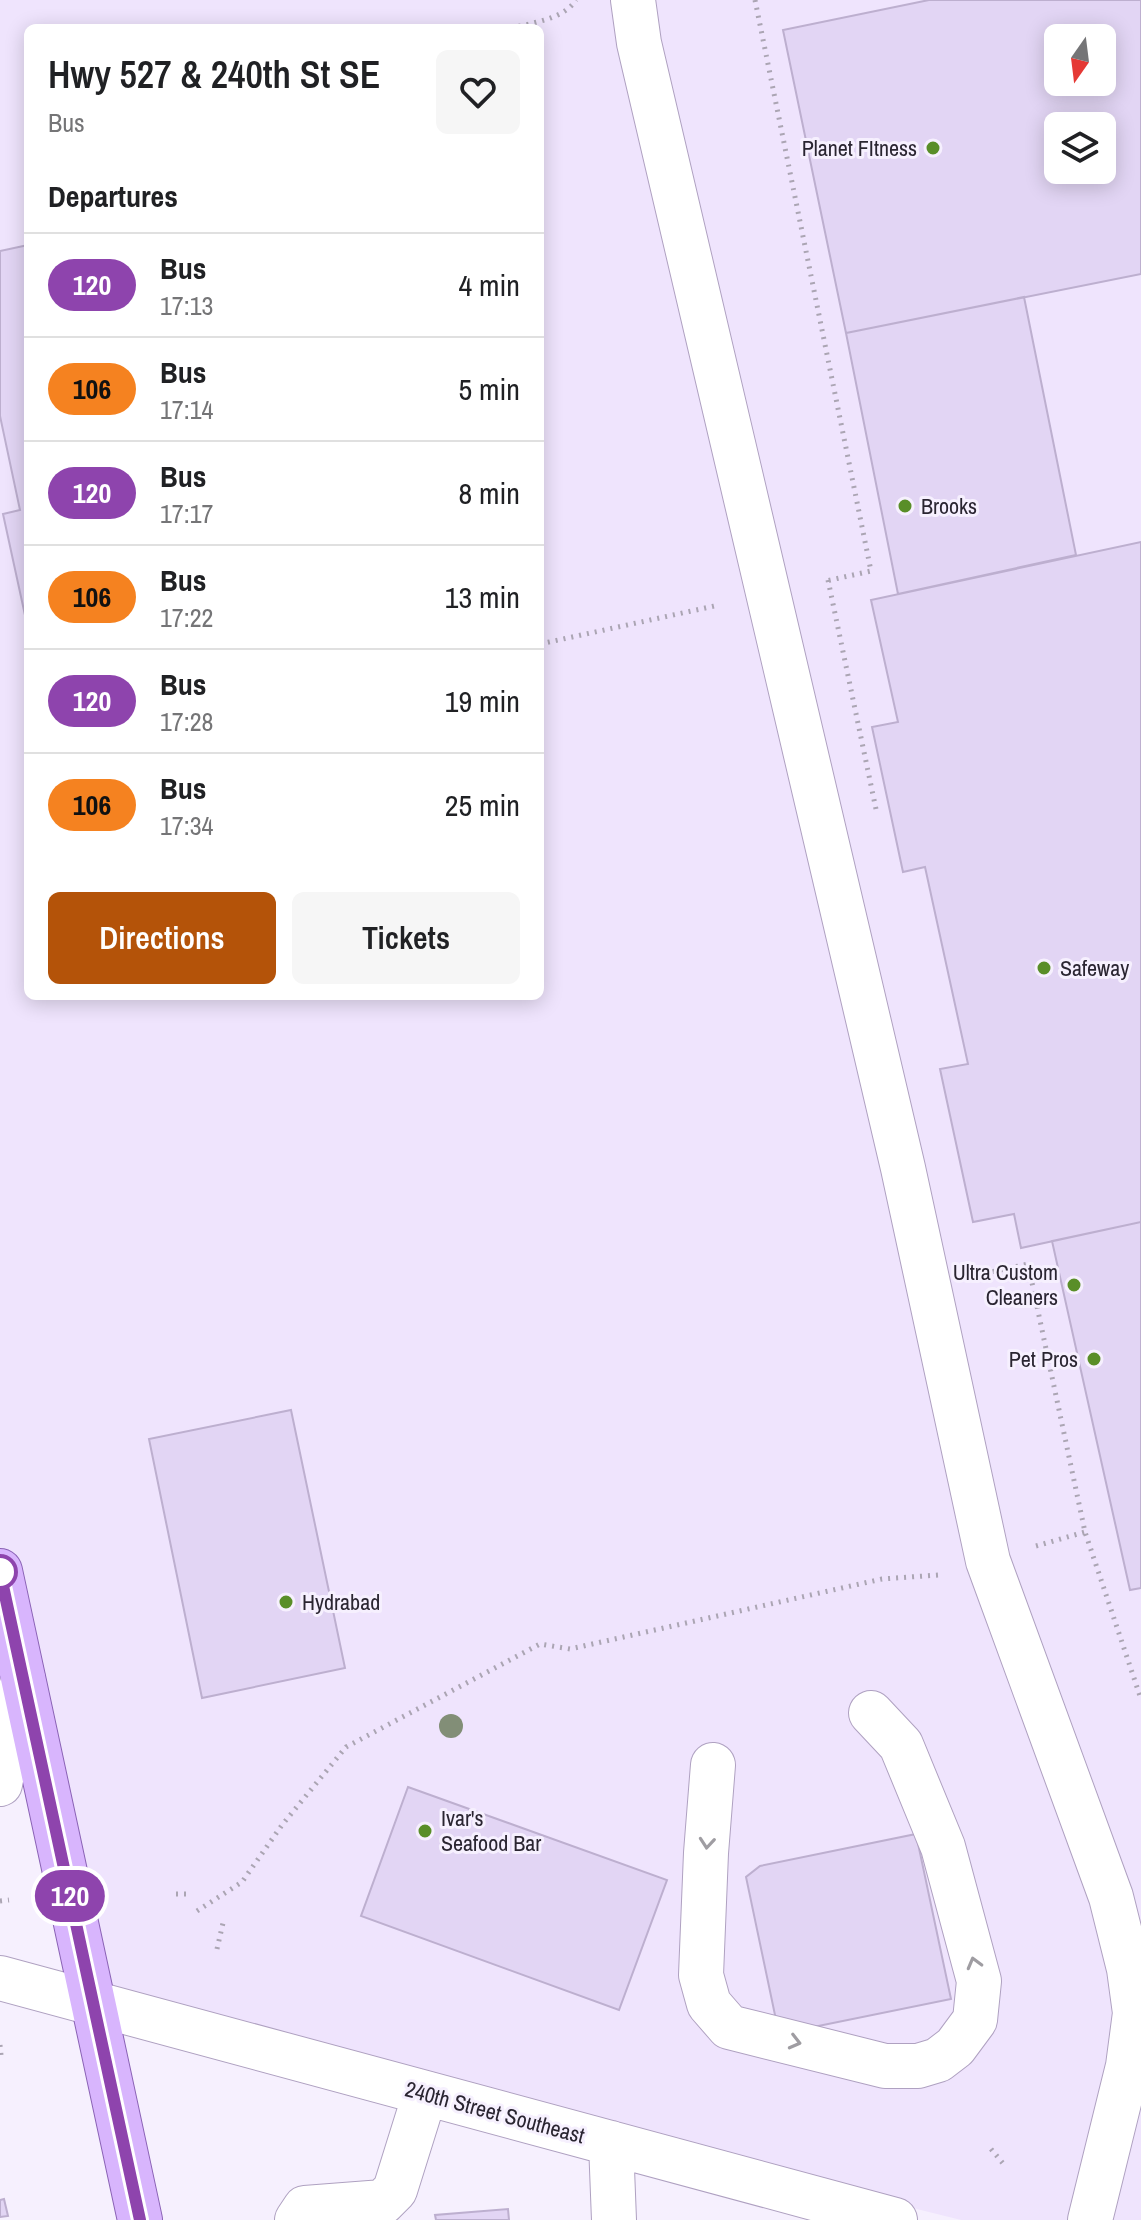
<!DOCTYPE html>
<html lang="en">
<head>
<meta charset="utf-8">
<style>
  body { margin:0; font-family:"Archivo Narrow",sans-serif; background:#f6f6f6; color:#202124; height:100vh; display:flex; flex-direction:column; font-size:30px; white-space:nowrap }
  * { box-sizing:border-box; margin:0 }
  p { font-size:26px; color:#757577 }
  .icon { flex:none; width:44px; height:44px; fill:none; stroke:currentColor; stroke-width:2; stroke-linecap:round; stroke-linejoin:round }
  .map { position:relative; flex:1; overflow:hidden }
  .drawer { position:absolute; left:24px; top:24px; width:520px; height:976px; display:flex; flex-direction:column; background:#fff; border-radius:12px; box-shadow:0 4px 20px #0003 }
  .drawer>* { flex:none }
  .badge { padding:0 16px; border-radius:26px; font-size:28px; line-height:52px }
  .needle { width:52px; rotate:194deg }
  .fabs { position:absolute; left:1044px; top:24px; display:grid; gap:16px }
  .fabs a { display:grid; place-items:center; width:72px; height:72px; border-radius:12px; background:#fff; box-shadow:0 4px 20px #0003; font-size:40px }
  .map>.badge { position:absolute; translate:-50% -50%; box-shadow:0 0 0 4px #fff }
  h2 { padding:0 24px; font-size:30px; line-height:72px }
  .round { display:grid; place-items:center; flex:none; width:84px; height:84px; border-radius:12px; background:#f6f6f6 }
  .overview { display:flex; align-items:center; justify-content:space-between; height:136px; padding:0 24px }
  h1 { font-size:38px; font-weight:600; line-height:60px }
  .button { display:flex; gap:16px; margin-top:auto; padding:16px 24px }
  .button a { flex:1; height:92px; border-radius:12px; background:#b45309; color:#fff; font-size:32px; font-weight:600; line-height:92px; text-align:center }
  .button a+a { background:#f6f6f6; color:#202124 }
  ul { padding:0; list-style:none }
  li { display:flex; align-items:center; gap:24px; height:104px; padding:0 24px; border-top:2px solid #e0e0e0 }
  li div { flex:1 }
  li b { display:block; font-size:30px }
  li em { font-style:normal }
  li .badge { min-width:88px; font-weight:700; text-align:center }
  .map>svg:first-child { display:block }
</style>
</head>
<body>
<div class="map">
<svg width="1141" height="2220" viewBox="0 0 1141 2220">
  <rect width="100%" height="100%" fill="#f6f0fe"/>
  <path fill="#efe4fd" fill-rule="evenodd" d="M0 0H1141V2220H961L94 2004 0 1575ZM28 28H540V996H28ZM1058 38H1102V82H1058ZM1058 126H1102V170H1058Z"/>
  <path fill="#e2d5f4" stroke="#bdafcf" stroke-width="2" fill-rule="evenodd" d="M929 0H1141V274L846 333 783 30ZM1058 38H1102V82H1058ZM1058 126H1102V170H1058Z
    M28 245V629L3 514 20 510 0 416V251Z
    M1024 297 1076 555 898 594 846 333Z
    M1141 542V1222L1021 1248 1014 1214 973 1222 940 1069 968 1064 925 867 903 872 872 727 898 722 871 600Z
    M1141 1222V1588L1130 1590 1052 1241Z
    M291 1410 345 1668 202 1698 149 1439Z
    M408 1787 667 1880 619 2010 361 1916Z
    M916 1834 951 1999 779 2034 746 1877 760 1866Z
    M4 2199 8 2216 0 2217V2200Z
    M508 2209 509 2220H436L435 2215Z"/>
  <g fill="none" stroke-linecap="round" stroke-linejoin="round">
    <g stroke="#afa1c1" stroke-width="46">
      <path id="minor" d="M633 0 639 43 903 1168 988 1561 1111 1897 1129 1969 1135 2013 1128 2066 1090 2220
        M713 1765 706 1853 701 1975 709 2004 729 2027 885 2066H918L938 2060 955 2047 975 2020 979 1981 943 1847 901 1745 871 1713
        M0 1784 23 1679
        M0 1978 895 2220
        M611 2143 614 2220
        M297 2220 305 2208 383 2202 395 2190 425 2094"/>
    </g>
    <g stroke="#8a62b5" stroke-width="46">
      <path id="major" d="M0 1571 140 2220"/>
    </g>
    <path stroke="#aba5b3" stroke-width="5" stroke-dasharray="2 6" stroke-linecap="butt" d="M755 0 871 571 826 581
      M511 28C532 23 564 19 576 0
      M828 580 877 814
      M540 644 719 605
      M977 1275 1028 1264 1085 1532 1141 1699
      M1036 1546 1085 1532
      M176 1894H191
      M0 1901 9 1900
      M197 1911 242 1882 282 1825 346 1747 540 1644 570 1649 882 1579 938 1575
      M217 1949 223 1923
      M0 2045 1 2055
      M991 2149 1006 2167"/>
    <use href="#minor" stroke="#fff" stroke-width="44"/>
    <use href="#major" stroke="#d8b5fd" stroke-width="44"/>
  </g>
  <circle fill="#828e77" cx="451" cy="1726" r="12"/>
  <defs><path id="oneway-chevron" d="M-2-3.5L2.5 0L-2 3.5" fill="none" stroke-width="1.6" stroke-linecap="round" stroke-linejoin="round" transform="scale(2)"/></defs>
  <g stroke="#9f9da2">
    <use href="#oneway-chevron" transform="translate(707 1843) rotate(95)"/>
    <use href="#oneway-chevron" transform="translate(974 1963) rotate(-105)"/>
    <use href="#oneway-chevron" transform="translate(795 2042) rotate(14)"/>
  </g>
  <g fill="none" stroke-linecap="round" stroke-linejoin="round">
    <g stroke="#fff" stroke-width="18">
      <path id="line" d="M0 1572 140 2220"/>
    </g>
    <use href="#line" stroke="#8e44ad" stroke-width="12"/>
  </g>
  <g fill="#598e28" stroke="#f6f0fe" stroke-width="3">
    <circle cx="933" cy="148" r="8"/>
    <circle cx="905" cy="506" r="8"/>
    <circle cx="1044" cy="968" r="8"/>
    <circle cx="1074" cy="1285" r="8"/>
    <circle cx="1094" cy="1359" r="8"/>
    <circle cx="286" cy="1602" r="8"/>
    <circle cx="425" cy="1831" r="8"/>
  </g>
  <circle fill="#fff" stroke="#8e44ad" stroke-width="4" cx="0" cy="1572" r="16"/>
  <g text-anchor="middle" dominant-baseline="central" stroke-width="6" stroke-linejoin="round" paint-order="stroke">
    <g font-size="22" fill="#2a2531" stroke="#f6f0fe" text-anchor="start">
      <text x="917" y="148" text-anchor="end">Planet FItness</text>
      <text x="921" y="506">Brooks</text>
      <text x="1060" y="968">Safeway</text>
      <text x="1058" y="1272" text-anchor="end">Ultra Custom<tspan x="1058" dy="25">Cleaners</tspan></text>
      <text x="1078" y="1359" text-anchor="end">Pet Pros</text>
      <text x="302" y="1602">Hydrabad</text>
      <text x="441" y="1818">Ivar's<tspan x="441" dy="25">Seafood Bar</tspan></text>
    </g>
    <g font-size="22" fill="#2a2531" stroke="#f6f0fe">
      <text transform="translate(495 2112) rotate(15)">240th Street Southeast</text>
    </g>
  </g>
</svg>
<div class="fabs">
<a><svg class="needle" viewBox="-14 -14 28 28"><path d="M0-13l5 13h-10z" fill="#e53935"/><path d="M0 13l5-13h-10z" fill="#757577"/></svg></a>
<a><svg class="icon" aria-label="layers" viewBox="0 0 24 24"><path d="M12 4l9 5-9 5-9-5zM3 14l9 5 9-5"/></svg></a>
</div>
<b class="badge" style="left:70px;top:1896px;background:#8e44ad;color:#fff">120</b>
<section class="drawer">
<div class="overview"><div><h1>Hwy 527 &amp; 240th St SE</h1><p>Bus</p></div><a class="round"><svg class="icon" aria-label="heart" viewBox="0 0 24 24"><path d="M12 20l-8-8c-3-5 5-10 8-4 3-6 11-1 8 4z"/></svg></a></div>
<h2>Departures</h2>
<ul>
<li><span class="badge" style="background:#8e44ad;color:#fff">120</span><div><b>Bus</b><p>17:13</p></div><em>4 min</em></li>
<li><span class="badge" style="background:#f58220;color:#111">106</span><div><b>Bus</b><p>17:14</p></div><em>5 min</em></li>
<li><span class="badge" style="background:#8e44ad;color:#fff">120</span><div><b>Bus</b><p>17:17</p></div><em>8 min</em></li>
<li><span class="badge" style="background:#f58220;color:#111">106</span><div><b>Bus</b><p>17:22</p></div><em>13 min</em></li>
<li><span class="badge" style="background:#8e44ad;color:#fff">120</span><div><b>Bus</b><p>17:28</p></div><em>19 min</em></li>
<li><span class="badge" style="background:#f58220;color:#111">106</span><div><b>Bus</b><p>17:34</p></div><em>25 min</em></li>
</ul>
<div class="button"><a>Directions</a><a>Tickets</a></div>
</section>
</div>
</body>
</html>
